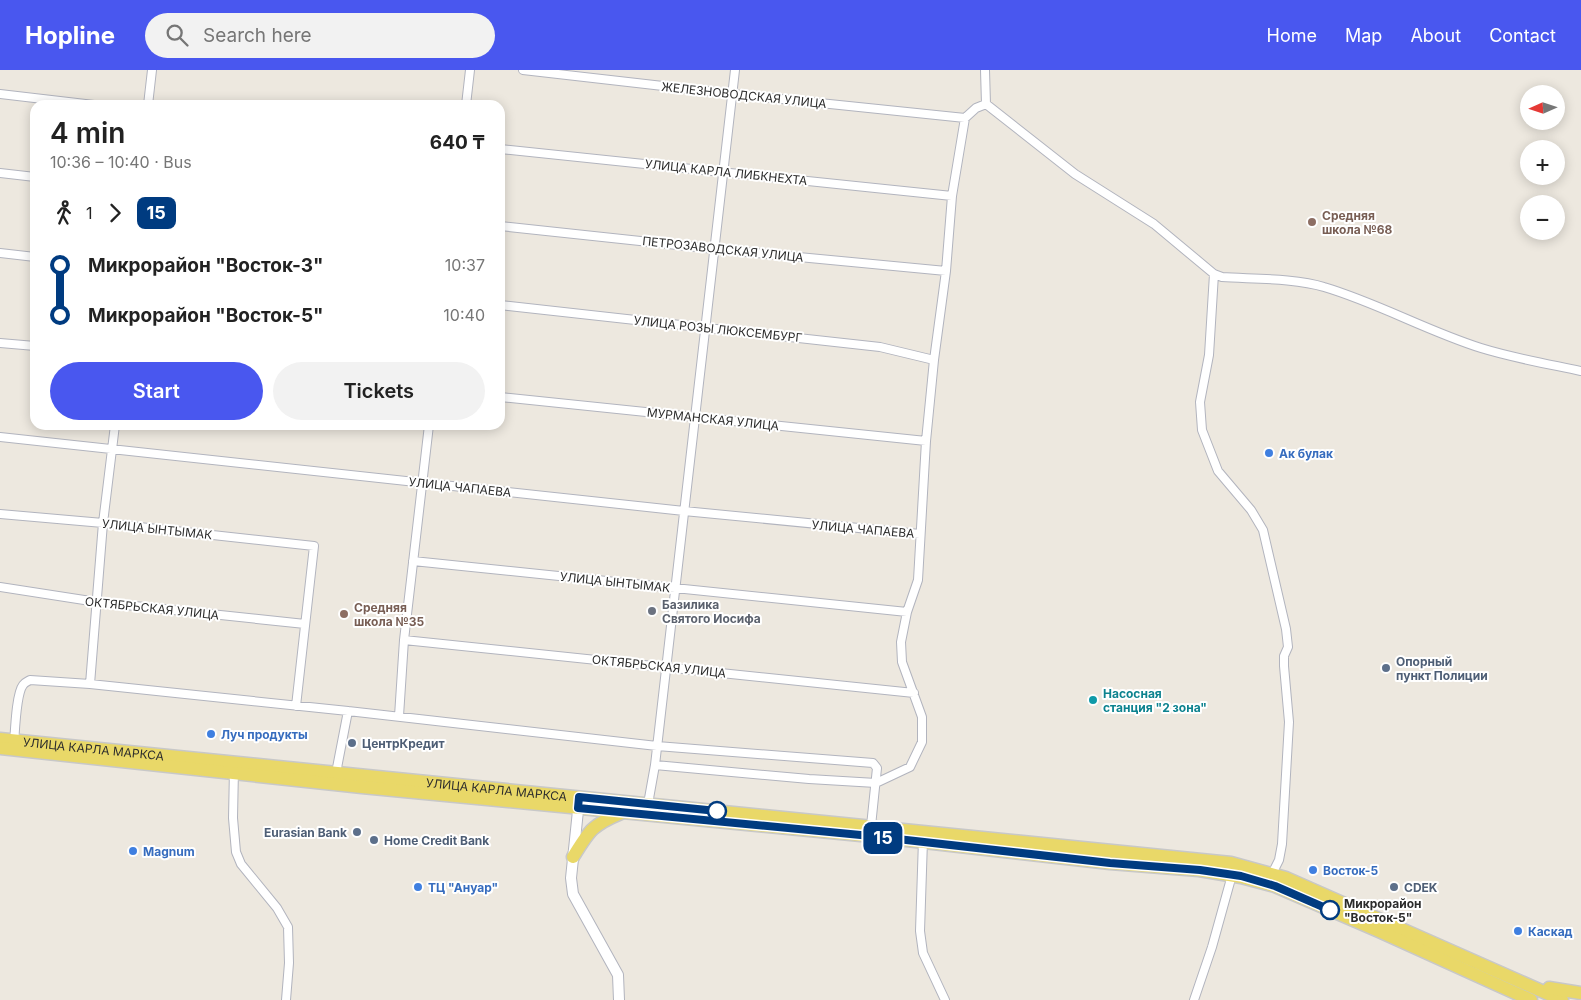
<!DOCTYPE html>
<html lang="en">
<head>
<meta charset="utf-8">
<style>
  body { margin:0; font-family:Inter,sans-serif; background:#f2f2f2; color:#222; height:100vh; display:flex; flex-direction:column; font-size:19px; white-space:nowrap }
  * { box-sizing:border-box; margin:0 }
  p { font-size:16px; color:#767676 }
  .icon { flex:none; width:28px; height:28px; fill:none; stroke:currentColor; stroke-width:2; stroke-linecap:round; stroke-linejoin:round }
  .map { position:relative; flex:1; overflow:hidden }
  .side { position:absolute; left:30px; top:30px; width:475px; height:330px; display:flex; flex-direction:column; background:#fff; border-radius:15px; box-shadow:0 2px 12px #0003 }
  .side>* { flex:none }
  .badge { padding:0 10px; border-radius:8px; font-size:18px; line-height:32px }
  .needle { width:32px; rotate:267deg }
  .buttons { position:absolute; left:1520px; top:15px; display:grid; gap:10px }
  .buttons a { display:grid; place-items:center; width:45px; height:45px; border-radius:50%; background:#fff; box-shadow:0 2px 12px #0003; font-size:25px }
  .map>.badge { position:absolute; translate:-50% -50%; box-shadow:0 0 0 2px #fff }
  .legs { display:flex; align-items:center; gap:8px; height:55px; padding:0 20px; font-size:16px }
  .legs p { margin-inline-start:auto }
  .headline { display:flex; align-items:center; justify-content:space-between; height:85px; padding:0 20px }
  h1 { font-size:28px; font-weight:600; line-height:38px }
  .button { display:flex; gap:10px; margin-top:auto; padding:10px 20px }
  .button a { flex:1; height:58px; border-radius:30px; background:#4957ef; color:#fff; font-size:20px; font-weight:600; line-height:58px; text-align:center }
  .button a+a { background:#f2f2f2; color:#222 }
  ul { padding:0 20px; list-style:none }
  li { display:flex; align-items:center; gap:18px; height:50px; font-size:19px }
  li i { display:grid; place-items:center; width:8px; height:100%; margin:0 6px; background:currentColor }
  li i::after { content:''; width:12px; height:12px; margin:-6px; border:4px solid; border-radius:50%; background:#fff }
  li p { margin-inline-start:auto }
  li:first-child i { background:linear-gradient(#0000 50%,currentColor 0) }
  li:last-child i { background:linear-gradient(currentColor 50%,#0000 0) }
  header { display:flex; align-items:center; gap:30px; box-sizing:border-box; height:70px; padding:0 25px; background:#4957ef; color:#fff }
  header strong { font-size:24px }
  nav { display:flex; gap:28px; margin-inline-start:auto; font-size:18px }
  .search { width:350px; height:45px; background:#f2f2f2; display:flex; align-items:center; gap:12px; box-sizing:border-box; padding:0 18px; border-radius:28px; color:#767676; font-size:19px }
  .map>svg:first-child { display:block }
</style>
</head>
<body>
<header>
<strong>Hopline</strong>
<div class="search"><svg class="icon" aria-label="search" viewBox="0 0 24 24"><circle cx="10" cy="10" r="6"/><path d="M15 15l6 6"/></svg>Search here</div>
<nav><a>Home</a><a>Map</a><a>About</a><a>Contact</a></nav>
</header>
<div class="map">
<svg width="1581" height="930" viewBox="0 0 1581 930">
  <rect width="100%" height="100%" fill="#ede8df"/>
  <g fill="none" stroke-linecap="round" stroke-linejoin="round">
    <g stroke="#b2b4be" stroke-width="10">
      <path id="minor" d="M523 0 733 24 965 48
        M0 24 94 35
        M986 34 1075 104 1154 154 1214 204 1222 207C1252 209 1296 208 1324 217 1378 233 1427 261 1481 278 1513 288 1548 294 1581 301
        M148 35 152 0
        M466 35 470 0
        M500 79 952 126
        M0 103 35 107
        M500 156 715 179 946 201
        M0 183 35 187
        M1214 204 1209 285 1200 332 1202 360 1218 401 1251 440 1263 460 1286 559 1288 577 1284 586V596L1289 652 1282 774 1279 790 1271 806
        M500 235 880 277 934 290
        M0 273 35 276
        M500 327 926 371
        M0 367 684 441 920 464
        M0 444 103 453 314 476 296 636
        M413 491 907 542
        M0 517 97 532 305 554
        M404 570 914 623
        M90 614 103 453 115 355
        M399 646 404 570 429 355
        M14 674C15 662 16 624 23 615 25 612 27 612 30 610L90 614 348 641 657 676 873 693 877 698 871 756
        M655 695 809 709 876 713 910 697 922 672V647L902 592 901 572 907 542 918 510 926 371 934 290 946 201 952 126 965 48 976 38 986 34 985 0
        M234 699 233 748 236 782 241 794 277 838 288 857 289 893 286 930
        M336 703 348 641
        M648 734 655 695 735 0
        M923 770 920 861 923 883 945 930
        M1194 930 1212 877 1232 805"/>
    </g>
    <g stroke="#b2b4be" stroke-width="12">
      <path id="tertiary" d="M579 731 571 808 573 824 618 905 619 930"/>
    </g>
    <g stroke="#c8c8c8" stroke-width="15">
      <g id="primary">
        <path id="s1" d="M0 669 1231 793 1286 808 1562 930"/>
        <path d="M0 678 362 717 871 766 1110 793 1199 800 1241 807 1275 816 1379 861 1531 930"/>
        <path d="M573 787C589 761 592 755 621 743"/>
        <path d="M1549 918 1581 923"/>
      </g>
    </g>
    <use href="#minor" stroke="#fff" stroke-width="8"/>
    <use href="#tertiary" stroke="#fff" stroke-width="10"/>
    <use href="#primary" stroke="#e9d868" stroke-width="12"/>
  </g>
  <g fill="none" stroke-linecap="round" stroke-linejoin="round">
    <g stroke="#fff" stroke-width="11">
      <path id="line-1" d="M717 741 579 727 578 738 871 766 1110 793 1200 800 1241 806 1275 816 1330 840"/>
    </g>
    <use href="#line-1" stroke="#003b80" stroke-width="8"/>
  </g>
  <g fill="#8d6e63" stroke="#fff" stroke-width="2">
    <circle cx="1312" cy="152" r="5"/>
    <circle cx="344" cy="544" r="5"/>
  </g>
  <g fill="#3f7fe0" stroke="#fff" stroke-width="2">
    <circle cx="1269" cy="383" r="5"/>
    <circle cx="211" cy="664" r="5"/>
    <circle cx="133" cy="781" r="5"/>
    <circle cx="1313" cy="800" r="5"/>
    <circle cx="418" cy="817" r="5"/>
    <circle cx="1518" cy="861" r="5"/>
  </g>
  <circle fill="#6b7280" stroke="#fff" stroke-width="2" cx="652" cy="541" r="5"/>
  <g fill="#5c6f8a" stroke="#fff" stroke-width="2">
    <circle cx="1386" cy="598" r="5"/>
    <circle cx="352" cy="673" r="5"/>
    <circle cx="357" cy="762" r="5"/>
    <circle cx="374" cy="770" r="5"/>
    <circle cx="1394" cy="817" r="5"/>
  </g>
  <circle fill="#0f9aa8" stroke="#fff" stroke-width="2" cx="1093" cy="630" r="5"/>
  <g fill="#fff" stroke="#003b80" stroke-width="2.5">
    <circle cx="717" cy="741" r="9"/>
    <circle cx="1330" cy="840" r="9"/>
  </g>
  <g text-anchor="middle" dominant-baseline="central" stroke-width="4" stroke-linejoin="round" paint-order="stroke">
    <g font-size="12" fill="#2c2c2c" stroke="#fff">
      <text transform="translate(744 25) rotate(6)">ЖЕЛЕЗНОВОДСКАЯ УЛИЦА</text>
      <text transform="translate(726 102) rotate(6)">УЛИЦА КАРЛА ЛИБКНЕХТА</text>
      <text transform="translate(723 179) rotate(6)">ПЕТРОЗАВОДСКАЯ УЛИЦА</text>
      <text transform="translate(718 259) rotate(6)">УЛИЦА РОЗЫ ЛЮКСЕМБУРГ</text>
      <text transform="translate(713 349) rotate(6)">МУРМАНСКАЯ УЛИЦА</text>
      <text transform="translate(460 417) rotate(6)">УЛИЦА ЧАПАЕВА</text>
      <text transform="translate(157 459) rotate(6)">УЛИЦА ЫНТЫМАК</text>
      <text transform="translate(863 459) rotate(5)">УЛИЦА ЧАПАЕВА</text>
      <text transform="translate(615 512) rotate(6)">УЛИЦА ЫНТЫМАК</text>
      <text transform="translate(152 538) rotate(6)">ОКТЯБРЬСКАЯ УЛИЦА</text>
      <text transform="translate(659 596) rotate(6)">ОКТЯБРЬСКАЯ УЛИЦА</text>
      <text stroke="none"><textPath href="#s1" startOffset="94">УЛИЦА КАРЛА МАРКСА</textPath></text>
      <text stroke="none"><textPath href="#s1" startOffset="499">УЛИЦА КАРЛА МАРКСА</textPath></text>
    </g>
    <g font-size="12" font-weight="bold" fill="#785e54" stroke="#fff" text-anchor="start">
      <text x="1322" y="145">Средняя<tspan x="1322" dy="14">школа №68</tspan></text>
      <text x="354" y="537">Средняя<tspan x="354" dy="14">школа №35</tspan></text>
    </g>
    <g font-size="12" font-weight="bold" fill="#366cbe" stroke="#fff" text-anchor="start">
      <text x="1279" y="383">Ак булак</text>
      <text x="221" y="664">Луч продукты</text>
      <text x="143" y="781">Magnum</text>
      <text x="1323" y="800">Восток-5</text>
      <text x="428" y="817">ТЦ "Ануар"</text>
      <text x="1528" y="861">Каскад</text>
    </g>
    <g font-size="12" font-weight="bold" fill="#5b616d" stroke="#fff" text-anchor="start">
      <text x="662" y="534">Базилика<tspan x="662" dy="14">Святого Иосифа</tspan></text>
    </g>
    <g font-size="12" font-weight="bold" fill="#4e5e75" stroke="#fff" text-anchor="start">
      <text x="1396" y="591">Опорный<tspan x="1396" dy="14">пункт Полиции</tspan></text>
      <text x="362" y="673">ЦентрКредит</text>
      <text x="347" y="762" text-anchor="end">Eurasian Bank</text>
      <text x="384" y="770">Home Credit Bank</text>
      <text x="1404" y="817">CDEK</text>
    </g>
    <g font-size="12" font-weight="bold" fill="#0d838f" stroke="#fff" text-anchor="start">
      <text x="1103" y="623">Насосная<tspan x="1103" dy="14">станция "2 зона"</tspan></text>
    </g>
    <g font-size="12" font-weight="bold" fill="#2c2c2c" stroke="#fff" text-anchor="start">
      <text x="1344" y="833">Микрорайон<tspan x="1344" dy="14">"Восток-5"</tspan></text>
    </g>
  </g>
</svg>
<div class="buttons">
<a><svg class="needle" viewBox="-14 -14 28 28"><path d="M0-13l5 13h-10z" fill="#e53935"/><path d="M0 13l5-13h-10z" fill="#767676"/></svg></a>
<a>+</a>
<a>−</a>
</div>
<b class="badge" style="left:883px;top:768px;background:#003b80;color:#fff">15</b>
<section class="side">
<div class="headline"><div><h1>4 min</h1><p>10:36 – 10:40 · Bus</p></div><b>640 ₸</b></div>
<div class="legs"><svg class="icon" aria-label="walk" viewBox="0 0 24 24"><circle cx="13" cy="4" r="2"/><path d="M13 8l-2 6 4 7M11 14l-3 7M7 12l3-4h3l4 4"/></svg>1<svg class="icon" aria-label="forward" viewBox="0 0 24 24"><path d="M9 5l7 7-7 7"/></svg><b class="badge" style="background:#003b80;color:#fff">15</b></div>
<ul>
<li><i style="color:#003b80"></i><b>Микрорайон &quot;Восток-3&quot;</b><p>10:37</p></li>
<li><i style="color:#003b80"></i><b>Микрорайон &quot;Восток-5&quot;</b><p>10:40</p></li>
</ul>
<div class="button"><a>Start</a><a>Tickets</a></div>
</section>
</div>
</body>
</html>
